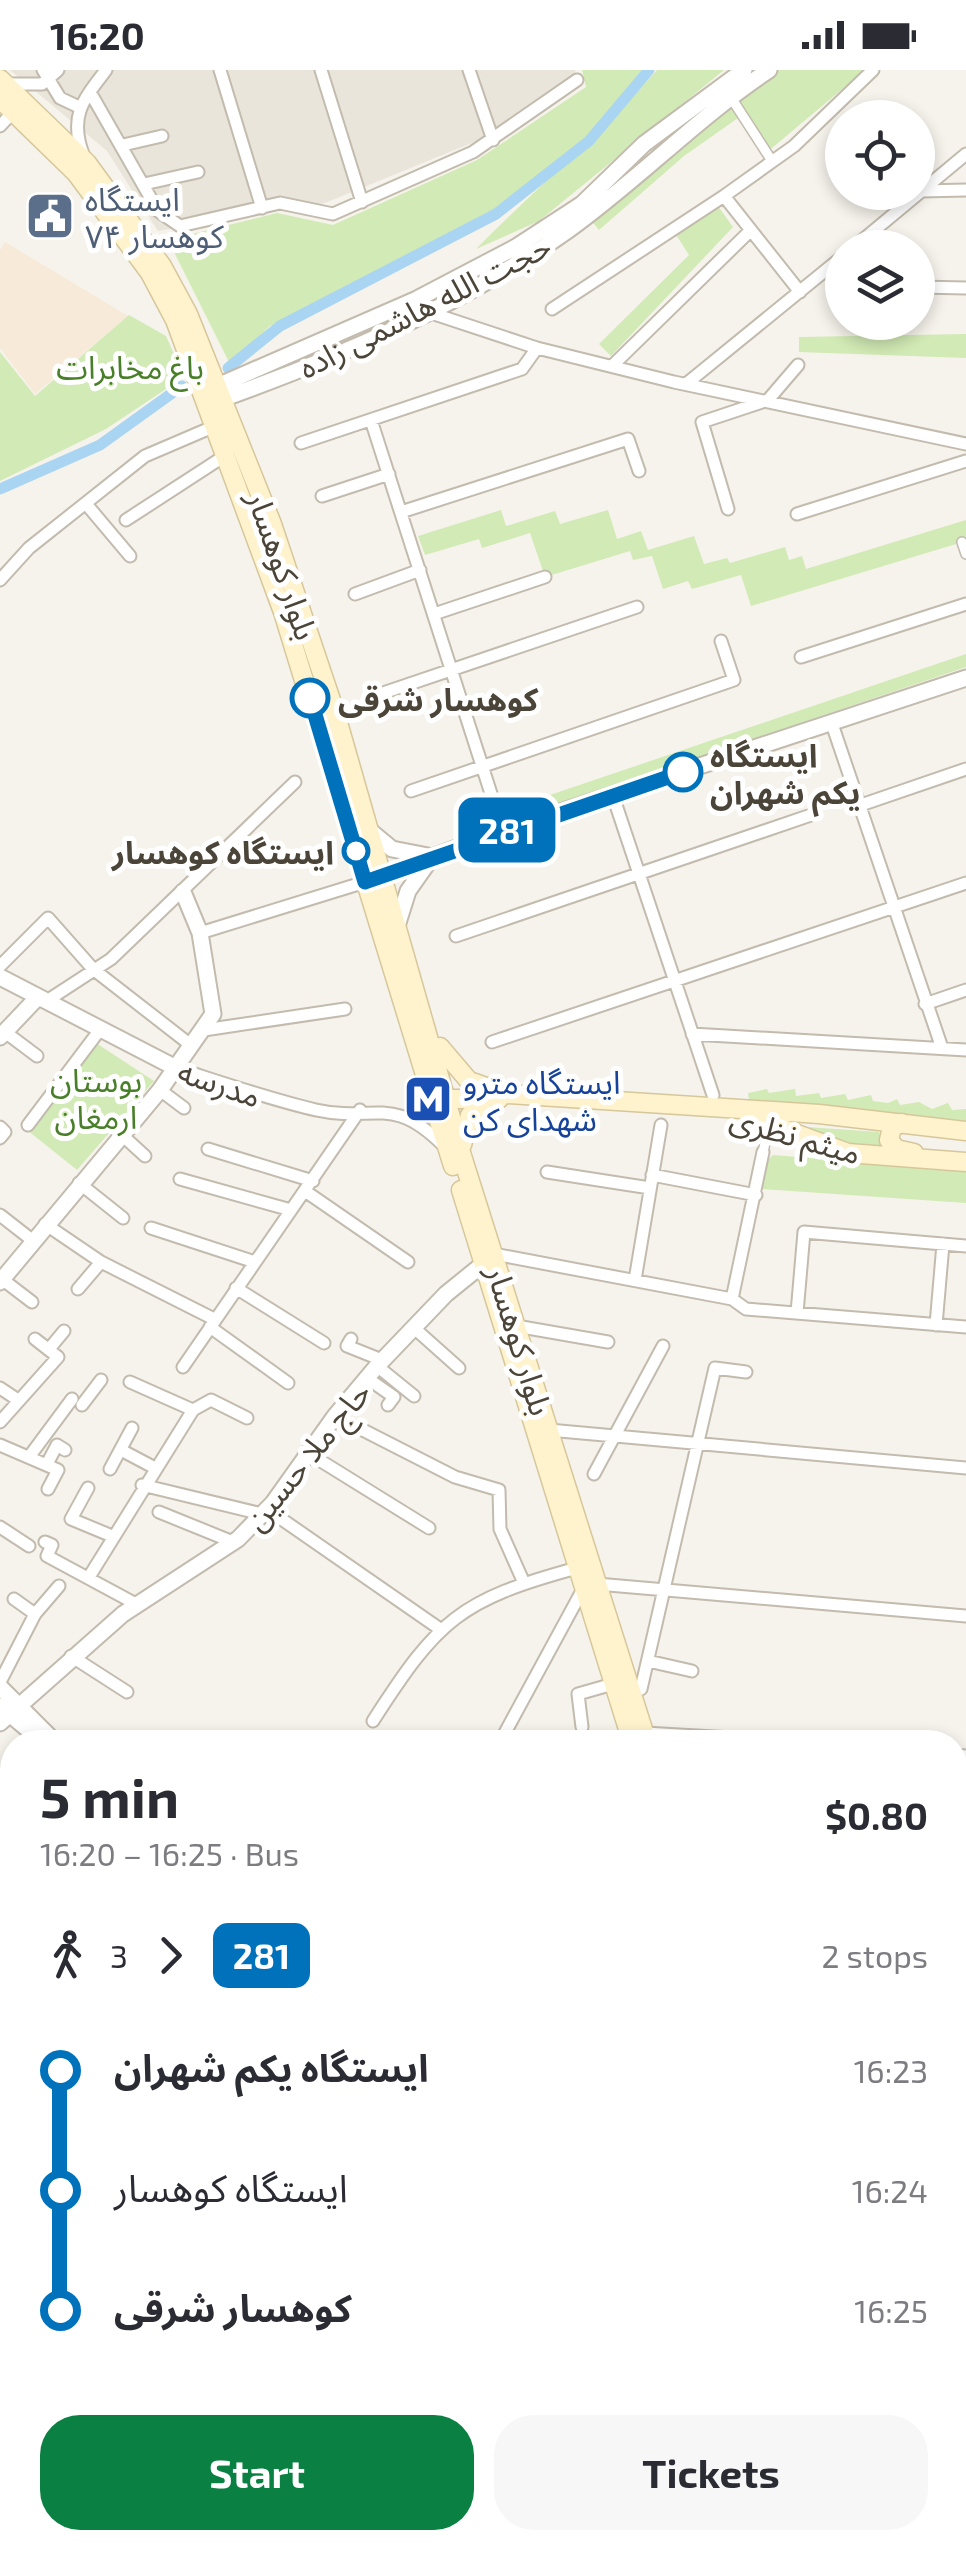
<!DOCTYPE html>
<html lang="en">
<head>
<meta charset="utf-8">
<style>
  body { margin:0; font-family:"Exo 2","Noto Sans Arabic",sans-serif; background:#f7f7f7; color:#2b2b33; height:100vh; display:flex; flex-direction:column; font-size:38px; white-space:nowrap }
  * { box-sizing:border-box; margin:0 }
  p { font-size:32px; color:#7c7c81 }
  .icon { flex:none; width:55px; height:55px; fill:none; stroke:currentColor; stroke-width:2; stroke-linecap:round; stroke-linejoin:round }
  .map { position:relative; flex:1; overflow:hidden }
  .panel { position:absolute; left:0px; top:1660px; width:968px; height:820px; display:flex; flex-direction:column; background:#fff; border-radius:40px 40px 0 0; box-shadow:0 5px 15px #0003 }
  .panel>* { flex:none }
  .badge { padding:0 20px; border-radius:15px; font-size:35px; line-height:65px }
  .controls { position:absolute; left:825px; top:30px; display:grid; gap:20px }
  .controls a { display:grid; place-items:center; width:110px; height:110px; border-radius:50%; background:#fff; box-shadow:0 5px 15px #0003; font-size:50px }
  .map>.badge { position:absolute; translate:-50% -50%; box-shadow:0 0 0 5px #fff }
  .legs { display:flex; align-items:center; gap:15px; height:110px; padding:0 40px; font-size:32px }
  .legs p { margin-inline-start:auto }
  .head { display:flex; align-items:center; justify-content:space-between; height:170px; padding:0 40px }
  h1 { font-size:55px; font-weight:700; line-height:75px }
  .cta { display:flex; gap:20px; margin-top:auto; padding:20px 40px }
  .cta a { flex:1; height:115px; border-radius:40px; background:#0b8043; color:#fff; font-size:40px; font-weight:700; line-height:115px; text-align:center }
  .cta a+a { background:#f7f7f7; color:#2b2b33 }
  ul { padding:0 40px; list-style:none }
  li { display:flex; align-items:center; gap:35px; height:120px; font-size:38px }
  li i { display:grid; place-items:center; width:15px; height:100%; margin:0 12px; background:currentColor }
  li i::after { content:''; width:25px; height:25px; margin:-12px; border:8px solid; border-radius:50%; background:#fff }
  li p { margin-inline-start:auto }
  li:first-child i { background:linear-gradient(#0000 50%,currentColor 0) }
  li:last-child i { background:linear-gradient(currentColor 50%,#0000 0) }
  .status { display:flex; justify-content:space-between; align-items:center; height:70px; padding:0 50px; background:#fff; direction:ltr }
  .status svg { height:28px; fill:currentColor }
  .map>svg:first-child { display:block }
</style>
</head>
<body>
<div class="status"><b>16:20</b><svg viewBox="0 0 49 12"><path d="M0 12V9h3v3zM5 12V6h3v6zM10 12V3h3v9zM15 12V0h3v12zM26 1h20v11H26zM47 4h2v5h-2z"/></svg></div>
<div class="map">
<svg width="966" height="2480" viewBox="0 0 966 2480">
  <rect width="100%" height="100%" fill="#f6f3ec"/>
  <path fill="#eae5da" d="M10 0H575L577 10 479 70 325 133 158 161 107 81Z"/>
  <path fill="#f7ead8" d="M5 172 128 246 35 324 0 278V180Z"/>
  <path fill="#efe8d6" d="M955 2073 966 2075V2169H955Z"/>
  <path fill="#d2eab5" d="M582 0H644L591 63 500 136 270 256 230 294 168 170 277 143 333 155 477 90 586 17Z
    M657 0H724L539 151 476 179C537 117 599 66 657 0Z
    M779 0H865L766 83 734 29Z
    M730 35 738 48 684 86 599 160 590 149Z
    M715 132 733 157 611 286 599 274 689 185 673 160Z
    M129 245 166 266 184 307 106 359 0 411V282L35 326Z
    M966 264V288L799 282V267Z
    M501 440 506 456 555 441 560 454 608 440 617 469 641 461 648 480 694 466 704 494 727 488 730 493 785 477 789 490 802 486 806 499 966 450V471L751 536 741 505 692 519 688 511 663 519 652 486 633 490 630 481 545 507 530 463 482 478 479 469 425 485 418 466Z
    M966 584V597L555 736 550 725Z
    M96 973 154 1011 77 1100 27 1060Z
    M767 1019 769 1023 795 1019 796 1026 819 1023 821 1028 845 1024 848 1030 871 1025 873 1031 888 1033 897 1029 900 1035 919 1032 932 1039 948 1033 952 1040 966 1039V1052L749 1031 748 1023Z
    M792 1056 879 1062 883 1077 854 1078Z
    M773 1085 966 1101V1133L762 1119 767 1091Z"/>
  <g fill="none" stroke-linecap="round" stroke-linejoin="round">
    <path stroke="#a9d4f2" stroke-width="11" d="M228 298 280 256 496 144 589 71 649 0
      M0 419 100 375 182 316"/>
    <g stroke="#c2bbae" stroke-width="12">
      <path id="pedestrian" d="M730 26 772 91
        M962 472 966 484
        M763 1082 770 1051"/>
    </g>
    <g stroke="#c2bbae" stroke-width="15">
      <path id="minor" d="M43 0 60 28 79 37
        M220 0 262 138
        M321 0 362 132
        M469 0 493 70
        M9 14H42L58 0
        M90 22 158 141 180 156 280 133 333 144 473 82 577 10
        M0 56 14 41
        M123 75 162 66
        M83 84C69 46 83 30 106 0
        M144 114 198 102
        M922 121 966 120
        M724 126 794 76 873 0
        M853 178 966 84
        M918 217 966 218
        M552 239 724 126 800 222
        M425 241 537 278 674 312 966 374
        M613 295 751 160
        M686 314 842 187
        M371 350 503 761
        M301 373 522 299 537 278
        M322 426 389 404
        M87 435 130 486
        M728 439 702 352 768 330 798 295
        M401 442 628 369 639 401
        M797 444 966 391
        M126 450 226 385
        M0 510 29 478 145 386 215 356
        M355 524 420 500
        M434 544 545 507
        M801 587 966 534
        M377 625 637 537
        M831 651 942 978
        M411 721 734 610 721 571
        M613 726 713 1025
        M858 736 966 699
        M200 863 365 812
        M456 866 811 745
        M0 896 48 848 93 899 192 976
        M45 932 111 889 295 712
        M925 934 966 920
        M204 960 345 939
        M5 962 37 986
        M692 964 966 980
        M492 972 966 813
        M176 998C223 1013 269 1029 316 1040 375 1053 391 1023 444 1076
        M160 1020 184 1038
        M28 1055 99 961
        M0 1057 5 1062 0 1068
        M122 1065 145 1086
        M208 1079 313 1111
        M547 1102 650 1118
        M652 1105 756 1125
        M180 1109 291 1140
        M79 1113 123 1148
        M305 1121 408 1192
        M0 1145 32 1170
        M45 1154 101 1192 214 1249
        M151 1158 255 1192
        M494 1184 732 1229 746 1239 966 1257
        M2 1209 32 1232
        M635 1210 661 1055
        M236 1218 324 1273
        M78 1219 101 1192
        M732 1229 763 1082
        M797 1243 804 1162 966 1176
        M936 1255 943 1174
        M516 1256 608 1272
        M210 1257 288 1313
        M413 1257 459 1298
        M351 1269 347 1276 382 1290
        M49 1279 64 1261
        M377 1296 414 1326
        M183 1297 360 1040
        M367 1308 394 1327 388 1335
        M130 1312 193 1340
        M0 1318 18 1330
        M82 1335 101 1310
        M0 1352 58 1287 35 1269
        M357 1357 455 1407 499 1420 500 1459 524 1513
        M549 1360 966 1398
        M0 1375 58 1400 48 1419
        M121 1380 155 1398
        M308 1383 429 1458
        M29 1387 72 1329
        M47 1394 57 1375 65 1380
        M110 1399 132 1358
        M594 1404 663 1276
        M142 1415 262 1444
        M88 1418 71 1449 112 1466
        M267 1439 440 1559
        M159 1442 233 1472
        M0 1457 29 1476
        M45 1472 52 1475 47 1486 136 1534
        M89 1507 193 1340 211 1330 247 1348
        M597 1514 966 1546
        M14 1529 35 1544
        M71 1586 127 1622
        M648 1591 692 1601
        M0 1612 35 1544 59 1516
        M641 1619 715 1298 746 1302
        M373 1651C438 1550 459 1530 577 1498
        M582 1657 578 1624 613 1614
        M644 1663 803 1672
        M500 1672 583 1519
        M955 1685 966 1686
        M955 1823 966 1824
        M955 1858 966 1869
        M955 2014 966 2025
        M955 2038 966 2040
        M955 2056 966 2057
        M955 2178H966
        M0 2194 4 2204 0 2207
        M955 2273H966
        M0 2307 12 2330
        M955 2379H966
        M966 2443 960 2478 966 2479
        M172 2468 190 2480
        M747 2468 768 2480
        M321 2480 333 2468"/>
    </g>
    <g stroke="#c2bbae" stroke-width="19">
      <path id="tertiary" d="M206 321 417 229 516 177 582 134 644 74 744 0
        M211 333C332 290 461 236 567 161 637 111 697 48 769 0
        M369 760 392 779 428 786
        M373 809 503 761 966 608
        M397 856 408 821 432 787
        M0 907 176 998
        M0 967 37 928
        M0 1212 160 1020 213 944 200 863 183 822
        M0 1617 55 1672
        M0 1636 43 1672
        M0 1653 123 1544 238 1469 273 1433 335 1346 377 1296 446 1224 483 1194
        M590 2468 603 2480"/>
    </g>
    <g stroke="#d6c79b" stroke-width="21">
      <path id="secondary" d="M0 9 87 93 162 196 188 244 272 454 335 642 462 1086 647 1672
        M0 29 76 103 150 203 175 250 283 542 453 1096
        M440 977 469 1011 507 1024 819 1044 966 1061
        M440 1029H499
        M754 1048 848 1083 966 1092
        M902 1053 892 1057 889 1070 896 1079 914 1083
        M462 1075 470 1045 494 1033
        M461 1120 632 1672
        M884 2468 888 2480
        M899 2468 902 2480"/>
    </g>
    <use href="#pedestrian" stroke="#fff" stroke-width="9"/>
    <use href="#minor" stroke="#fff" stroke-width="11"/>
    <use href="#tertiary" stroke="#fff" stroke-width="15"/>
    <use href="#secondary" stroke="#fff3cd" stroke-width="18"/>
  </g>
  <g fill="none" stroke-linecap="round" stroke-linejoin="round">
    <g stroke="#fff" stroke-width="22">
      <path id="line-1" d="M310 628 365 812 683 702"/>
    </g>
    <use href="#line-1" stroke="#0072bc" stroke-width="15"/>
  </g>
  <defs>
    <g id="civic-square" transform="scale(2.5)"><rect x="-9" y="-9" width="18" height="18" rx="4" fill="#5c6f8a" stroke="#fff"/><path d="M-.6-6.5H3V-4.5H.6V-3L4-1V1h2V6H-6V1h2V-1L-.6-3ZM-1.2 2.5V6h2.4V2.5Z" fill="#fff"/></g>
    <g id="metro-square" transform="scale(2.5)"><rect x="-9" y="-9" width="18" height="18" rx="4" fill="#1a4fb4" stroke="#fff"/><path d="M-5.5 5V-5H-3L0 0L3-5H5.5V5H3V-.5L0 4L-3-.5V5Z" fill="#fff"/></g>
  </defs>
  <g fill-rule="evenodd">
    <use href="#civic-square" x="50" y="146"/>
    <use href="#metro-square" x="428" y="1029"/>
  </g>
  <g fill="#fff" stroke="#0072bc" stroke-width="5">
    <circle cx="310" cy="628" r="18"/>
    <circle cx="683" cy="702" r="18"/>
    <circle cx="356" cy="781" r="12"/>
  </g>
  <g text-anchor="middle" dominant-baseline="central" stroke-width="10" stroke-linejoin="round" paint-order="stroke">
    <g font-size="32" fill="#4e5e75" stroke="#fff" text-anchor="start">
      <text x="85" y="128">ایستگاه<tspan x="85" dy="37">۷۴ کوهسار</tspan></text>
    </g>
    <g font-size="32" fill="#4b4439" stroke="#fff">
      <text transform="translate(424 235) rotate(-27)">حجت الله هاشمی زاده</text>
      <text transform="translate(284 495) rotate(71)">بلوار کوهسار</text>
      <text transform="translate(220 1012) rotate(19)">مدرسه</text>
      <text transform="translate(796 1064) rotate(16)">میثم نظری</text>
      <text transform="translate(521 1270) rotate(73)">بلوار کوهسار</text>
      <text transform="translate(306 1385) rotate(-51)">حاج ملا حسین</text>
    </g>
    <g font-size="32" fill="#4a7f2a" stroke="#fff">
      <text x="130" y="296">باغ مخابرات</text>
      <text x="96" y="1009">بوستان<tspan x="96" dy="37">ارمغان</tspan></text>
    </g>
    <g font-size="32" font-weight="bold" fill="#4b4439" stroke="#fff" text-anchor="start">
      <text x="338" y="628">کوهسار شرقی</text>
      <text x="710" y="684">ایستگاه<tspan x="710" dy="37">یکم شهران</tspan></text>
      <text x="334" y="781" text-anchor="end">ایستگاه کوهسار</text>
    </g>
    <g font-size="32" fill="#164399" stroke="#fff" text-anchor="start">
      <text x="463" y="1011">ایستگاه مترو<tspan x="463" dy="37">شهدای کن</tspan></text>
    </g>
  </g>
</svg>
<div class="controls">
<a><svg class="icon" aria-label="locate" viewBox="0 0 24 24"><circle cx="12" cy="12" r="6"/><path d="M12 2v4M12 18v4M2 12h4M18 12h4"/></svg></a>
<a><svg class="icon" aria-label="layers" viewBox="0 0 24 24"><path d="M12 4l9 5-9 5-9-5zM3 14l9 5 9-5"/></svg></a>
</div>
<b class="badge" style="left:507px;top:760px;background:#0072bc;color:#fff">281</b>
<section class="panel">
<div class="head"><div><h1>5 min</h1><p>16:20 – 16:25 · Bus</p></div><b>$0.80</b></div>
<div class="legs"><svg class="icon" aria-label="walk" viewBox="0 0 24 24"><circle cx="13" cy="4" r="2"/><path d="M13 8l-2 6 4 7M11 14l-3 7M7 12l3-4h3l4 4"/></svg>3<svg class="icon" aria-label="forward" viewBox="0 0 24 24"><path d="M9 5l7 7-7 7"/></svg><b class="badge" style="background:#0072bc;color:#fff">281</b><p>2 stops</p></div>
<ul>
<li><i style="color:#0072bc"></i><b>ایستگاه یکم شهران</b><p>16:23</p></li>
<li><i style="color:#0072bc"></i><span>ایستگاه کوهسار</span><p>16:24</p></li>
<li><i style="color:#0072bc"></i><b>کوهسار شرقی</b><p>16:25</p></li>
</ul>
<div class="cta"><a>Start</a><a>Tickets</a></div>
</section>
</div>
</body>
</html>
